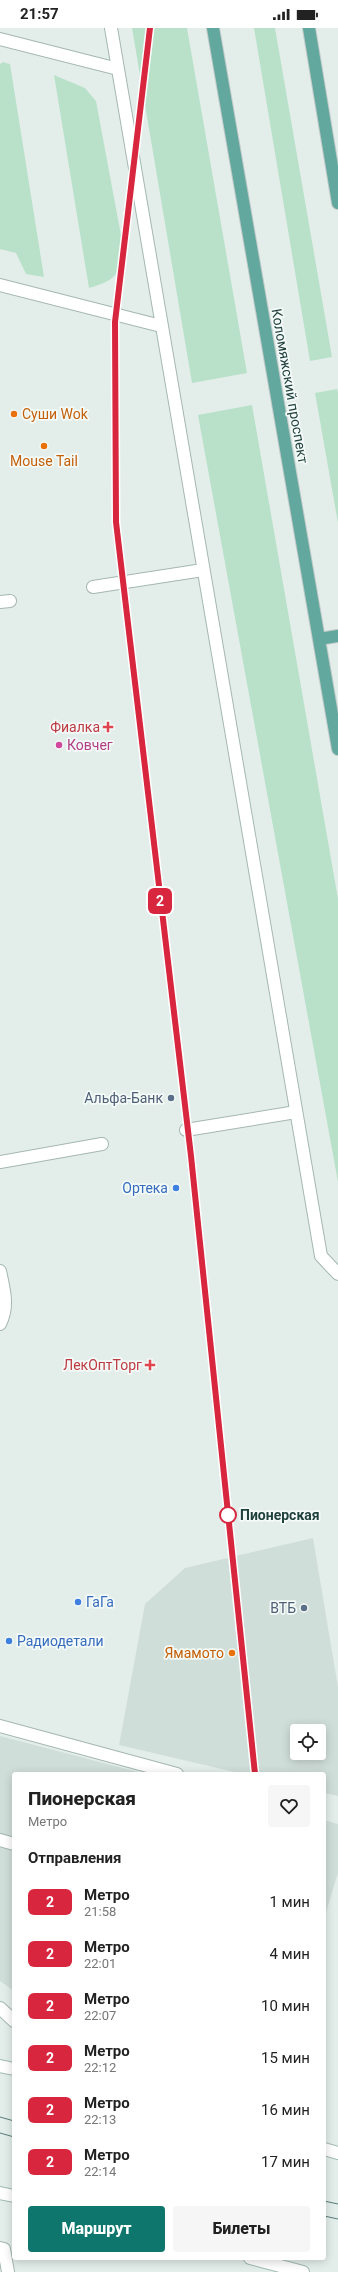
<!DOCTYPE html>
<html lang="ru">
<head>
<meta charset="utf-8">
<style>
  body { margin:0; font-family:Roboto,sans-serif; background:#f6f6f6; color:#222; height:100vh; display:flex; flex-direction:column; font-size:15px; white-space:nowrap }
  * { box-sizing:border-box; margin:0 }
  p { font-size:13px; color:#767676 }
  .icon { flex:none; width:22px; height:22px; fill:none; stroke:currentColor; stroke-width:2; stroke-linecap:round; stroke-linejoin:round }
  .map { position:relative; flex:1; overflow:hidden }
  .sheet { position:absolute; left:12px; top:1744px; width:314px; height:488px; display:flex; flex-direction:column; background:#fff; border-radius:4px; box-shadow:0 2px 10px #0003 }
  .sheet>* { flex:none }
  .badge { padding:0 8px; border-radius:6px; font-size:14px; line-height:26px }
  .controls { position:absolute; left:290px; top:1696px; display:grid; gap:8px }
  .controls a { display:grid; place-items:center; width:36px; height:36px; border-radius:4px; background:#fff; box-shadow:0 2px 10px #0003; font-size:20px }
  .map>.badge { position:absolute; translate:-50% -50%; box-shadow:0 0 0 2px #fff }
  h2 { padding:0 16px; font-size:15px; line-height:36px }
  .round { display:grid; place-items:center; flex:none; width:42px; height:42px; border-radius:4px; background:#f6f6f6 }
  .headline { display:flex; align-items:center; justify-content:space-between; height:68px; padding:0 16px }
  h1 { font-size:19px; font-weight:800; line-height:30px }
  .button { display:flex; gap:8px; margin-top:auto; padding:8px 16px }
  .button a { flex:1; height:46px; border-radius:4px; background:#0f766e; color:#fff; font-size:16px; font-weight:800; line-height:46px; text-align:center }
  .button a+a { background:#f6f6f6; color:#222 }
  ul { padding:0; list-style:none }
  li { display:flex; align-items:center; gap:12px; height:52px; padding:0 16px }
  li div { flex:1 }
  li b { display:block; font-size:15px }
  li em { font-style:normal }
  li .badge { min-width:44px; font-weight:700; text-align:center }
  .status { display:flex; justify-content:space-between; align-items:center; height:28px; padding:0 20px; background:#fff; direction:ltr }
  .status svg { height:11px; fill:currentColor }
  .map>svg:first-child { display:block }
</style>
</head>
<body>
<div class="status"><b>21:57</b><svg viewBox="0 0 49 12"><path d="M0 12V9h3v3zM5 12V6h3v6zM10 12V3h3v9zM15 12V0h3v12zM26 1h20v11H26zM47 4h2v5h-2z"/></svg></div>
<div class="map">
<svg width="338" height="2244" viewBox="0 0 338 2244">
  <rect width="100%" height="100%" fill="#e3eeea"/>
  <path fill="#d0ded9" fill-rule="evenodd" d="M313 1510 338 1659V1768L324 1765V1746H243L119 1717 145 1576 185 1540ZM297 1703H319V1725H297Z
    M0 1708 146 1746H14V1963L0 1953Z
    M324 1792 338 1796V1845L324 1891Z"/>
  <path fill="#b9e1c9" d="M132 0H187L247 345 192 355Z
    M254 0H275L332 329 310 333Z
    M3 34 10 36 44 249 26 246 16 225 0 221V36Z
    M54 47 85 60 96 73 123 218C119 247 117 252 89 260Z
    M337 361 338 364V495L315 365Z
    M252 377 338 871V1154L198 387Z"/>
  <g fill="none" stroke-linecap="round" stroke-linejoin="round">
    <g stroke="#a5b7b2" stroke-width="14">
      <path id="lane" d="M93 559 203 542
        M0 574 10 573
        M186 1102 296 1084
        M0 1134 102 1116
        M0 1243C4 1262 9 1278 0 1296
        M0 1698 177 1746
        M0 1812 14 1816
        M0 2220 4 2221 8 2244"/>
    </g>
    <g stroke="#a5b7b2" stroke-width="14">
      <path id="street" d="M111 0 321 1228 338 1246
        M0 11 118 41
        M0 257 161 298
        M0 1980 14 1993"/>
    </g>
    <g stroke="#a0bbb4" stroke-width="14">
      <path id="secondary" d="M0 2038 14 2041
        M324 2121 338 2125
        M0 2165 14 2168
        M250 2230 303 2244"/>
    </g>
    <g stroke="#c1cac8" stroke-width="14">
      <path id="primary" d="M213 0 338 721
        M309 0 338 175
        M319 611 338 608"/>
    </g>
    <use href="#lane" stroke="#fff" stroke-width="12"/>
    <use href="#street" stroke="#fff" stroke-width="12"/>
    <use href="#secondary" stroke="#fff" stroke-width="12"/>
    <use href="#primary" stroke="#62a89e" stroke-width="12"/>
    <path stroke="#5b7d78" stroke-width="1" d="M0 2089 14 2093
      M0 2105 14 2109
      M324 2173 338 2176
      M324 2188 338 2191"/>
  </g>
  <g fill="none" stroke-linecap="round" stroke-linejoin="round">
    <g stroke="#fff" stroke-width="9">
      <path id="line" d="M150 0 115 294 116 494 191 1128 255 1746"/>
    </g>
    <use href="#line" stroke="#d7263d" stroke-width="6"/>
  </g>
  <g fill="#e8710a" stroke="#f4faf8" stroke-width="1.5">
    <circle cx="14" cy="386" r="4"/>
    <circle cx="44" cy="418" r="4"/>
    <circle cx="232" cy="1625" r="4"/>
  </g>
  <g fill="#e0444e" stroke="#f4faf8" stroke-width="1.5">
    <path d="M106 693h4v4h4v4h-4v4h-4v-4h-4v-4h4z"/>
    <path d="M148 1331h4v4h4v4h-4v4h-4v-4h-4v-4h4z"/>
  </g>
  <circle fill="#d1479c" stroke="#f4faf8" stroke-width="1.5" cx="59" cy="717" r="4"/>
  <g fill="#5c6f8a" stroke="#f4faf8" stroke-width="1.5">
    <circle cx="171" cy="1070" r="4"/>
    <circle cx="304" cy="1580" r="4"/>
  </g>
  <g fill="#3f7fe0" stroke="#f4faf8" stroke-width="1.5">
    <circle cx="176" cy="1160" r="4"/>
    <circle cx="78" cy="1574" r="4"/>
    <circle cx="9" cy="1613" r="4"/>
  </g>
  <circle fill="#fff" stroke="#d7263d" stroke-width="2" cx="228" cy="1487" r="8"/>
  <g text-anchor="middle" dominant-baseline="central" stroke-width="3.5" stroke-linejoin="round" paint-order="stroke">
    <g font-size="14" fill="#20413c" stroke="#f4faf8">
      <text transform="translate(290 358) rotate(80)">Коломяжский проспект</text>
    </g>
    <g font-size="14" fill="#c56008" stroke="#f4faf8" text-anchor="start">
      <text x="22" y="386">Суши Wok</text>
      <text x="44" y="433" text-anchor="middle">Mouse Tail</text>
      <text x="224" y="1625" text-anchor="end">Ямамото</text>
    </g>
    <g font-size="14" fill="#be3a42" stroke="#f4faf8" text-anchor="end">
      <text x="100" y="699">Фиалка</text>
      <text x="142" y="1337">ЛекОптТорг</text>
    </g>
    <g font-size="14" fill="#b23c85" stroke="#f4faf8" text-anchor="start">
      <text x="67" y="717">Ковчег</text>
    </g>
    <g font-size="14" fill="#4e5e75" stroke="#f4faf8" text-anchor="end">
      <text x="163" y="1070">Альфа-Банк</text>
      <text x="296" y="1580">ВТБ</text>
    </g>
    <g font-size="14" fill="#366cbe" stroke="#f4faf8" text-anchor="start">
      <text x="168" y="1160" text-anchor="end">Ортека</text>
      <text x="86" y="1574">ГаГа</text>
      <text x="17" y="1613">Радиодетали</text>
    </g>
    <g font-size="14" font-weight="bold" fill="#20413c" stroke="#f4faf8" text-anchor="start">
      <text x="240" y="1487">Пионерская</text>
    </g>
  </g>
</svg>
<div class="controls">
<a><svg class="icon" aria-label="locate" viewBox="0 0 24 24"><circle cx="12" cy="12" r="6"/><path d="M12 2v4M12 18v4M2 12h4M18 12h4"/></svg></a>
</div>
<b class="badge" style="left:160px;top:873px;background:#d7263d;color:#fff">2</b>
<section class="sheet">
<div class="headline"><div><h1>Пионерская</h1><p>Метро</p></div><a class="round"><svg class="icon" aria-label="heart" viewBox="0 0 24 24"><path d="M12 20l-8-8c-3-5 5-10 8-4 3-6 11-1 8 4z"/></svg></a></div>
<h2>Отправления</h2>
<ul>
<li><span class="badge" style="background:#d7263d;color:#fff">2</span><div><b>Метро</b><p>21:58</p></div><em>1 мин</em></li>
<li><span class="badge" style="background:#d7263d;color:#fff">2</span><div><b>Метро</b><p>22:01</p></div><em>4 мин</em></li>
<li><span class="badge" style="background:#d7263d;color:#fff">2</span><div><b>Метро</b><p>22:07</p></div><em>10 мин</em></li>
<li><span class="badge" style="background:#d7263d;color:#fff">2</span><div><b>Метро</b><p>22:12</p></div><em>15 мин</em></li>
<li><span class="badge" style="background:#d7263d;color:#fff">2</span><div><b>Метро</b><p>22:13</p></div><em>16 мин</em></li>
<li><span class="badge" style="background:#d7263d;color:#fff">2</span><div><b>Метро</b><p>22:14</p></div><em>17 мин</em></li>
</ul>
<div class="button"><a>Маршрут</a><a>Билеты</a></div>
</section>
</div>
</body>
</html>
